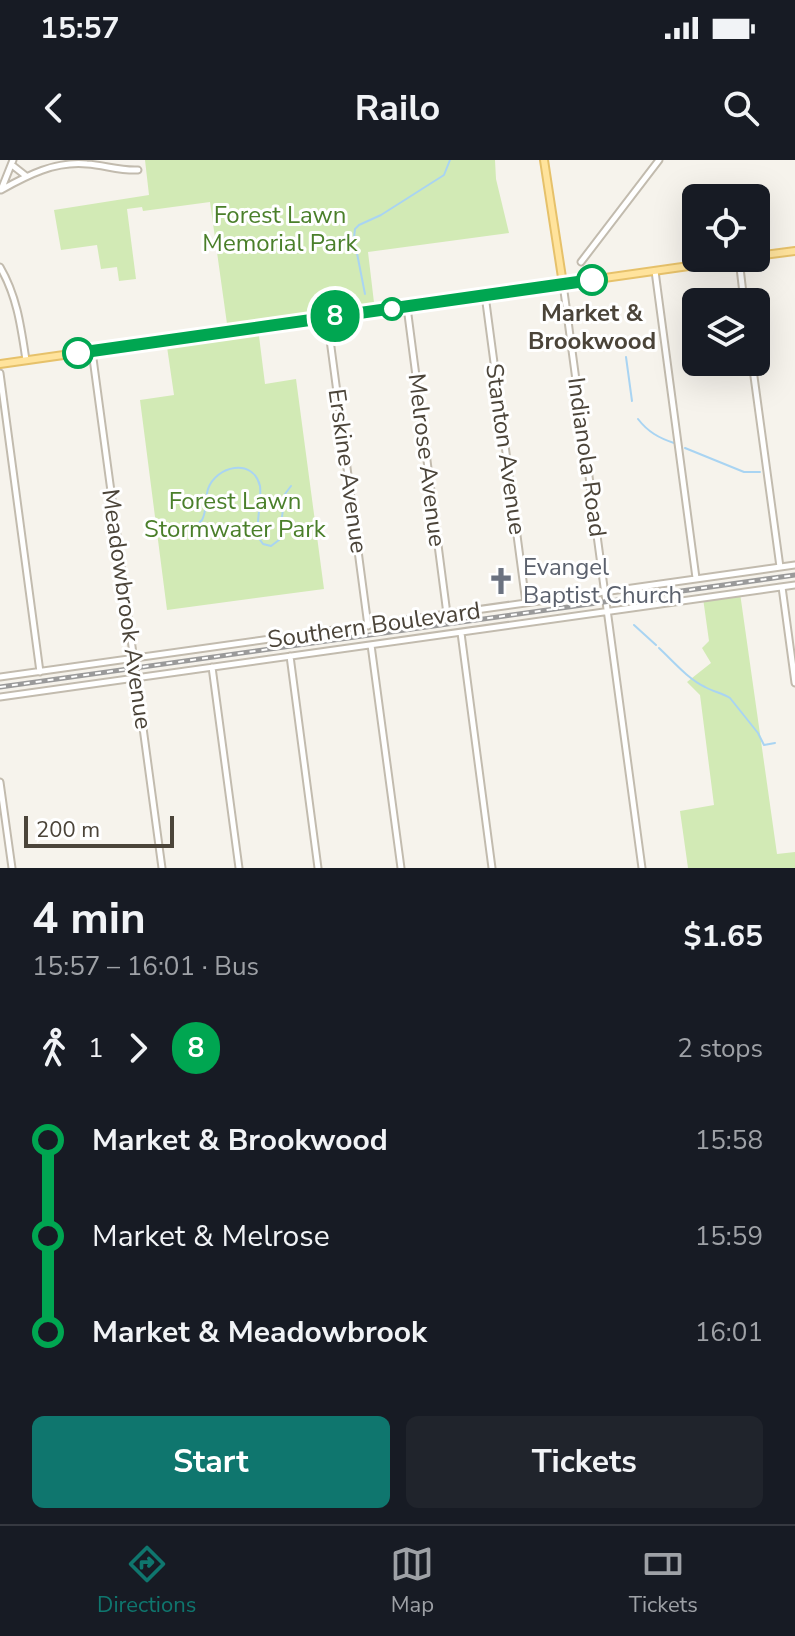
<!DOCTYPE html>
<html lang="en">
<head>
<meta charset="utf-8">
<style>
  body { margin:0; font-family:"Nunito Sans",sans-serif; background:#20242c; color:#f1f3f6; height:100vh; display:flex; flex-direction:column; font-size:30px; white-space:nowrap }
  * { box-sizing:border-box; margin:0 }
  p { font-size:26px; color:#9ea1a6 }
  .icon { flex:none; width:44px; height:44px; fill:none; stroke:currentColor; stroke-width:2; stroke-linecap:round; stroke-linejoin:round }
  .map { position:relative; height:708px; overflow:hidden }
  .panel { display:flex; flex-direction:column; background:#171b24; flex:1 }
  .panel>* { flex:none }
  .badge { padding:0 16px; border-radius:26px; font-size:28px; line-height:52px }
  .fabs { position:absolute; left:682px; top:24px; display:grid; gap:16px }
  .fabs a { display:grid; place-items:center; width:88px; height:88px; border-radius:12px; background:#171b24; box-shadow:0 8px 32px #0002; font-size:40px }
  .scale { position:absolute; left:24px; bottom:20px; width:150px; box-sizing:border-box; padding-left:8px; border:4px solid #4b4439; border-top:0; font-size:22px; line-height:28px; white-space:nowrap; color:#4b4439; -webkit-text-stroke:6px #fff; paint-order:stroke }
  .map>.badge { position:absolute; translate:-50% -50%; box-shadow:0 0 0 4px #fff }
  .legs { display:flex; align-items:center; gap:12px; height:88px; padding:0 32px; font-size:26px }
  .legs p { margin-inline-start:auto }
  .headline { display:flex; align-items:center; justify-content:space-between; height:136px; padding:0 32px }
  h1 { font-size:44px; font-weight:700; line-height:60px }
  .button { display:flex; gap:16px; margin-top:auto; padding:16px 32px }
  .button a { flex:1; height:92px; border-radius:12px; background:#0f766e; color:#fff; font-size:32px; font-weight:700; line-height:92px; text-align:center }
  .button a+a { background:#20242c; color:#f1f3f6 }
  ul { padding:0 32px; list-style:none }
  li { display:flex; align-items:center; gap:28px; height:96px; font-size:30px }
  li i { display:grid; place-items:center; width:12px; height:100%; margin:0 10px; background:currentColor }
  li i::after { content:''; width:20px; height:20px; margin:-10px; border:6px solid; border-radius:50%; background:#171b24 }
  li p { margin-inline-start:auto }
  li:first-child i { background:linear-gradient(#0000 50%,currentColor 0) }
  li:last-child i { background:linear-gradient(currentColor 50%,#0000 0) }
  .status { display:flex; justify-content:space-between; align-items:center; height:56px; padding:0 40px; background:#171b24; direction:ltr }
  .status svg { height:22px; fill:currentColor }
  header { display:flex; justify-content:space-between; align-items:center; height:104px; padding:0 32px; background:#171b24; font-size:36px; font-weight:700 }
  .tabs { display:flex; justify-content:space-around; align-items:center; height:112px; border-top:2px solid #363941; background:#171b24; font-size:22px; color:#9ea1a6 }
  .tabs a { display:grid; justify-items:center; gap:4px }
  .tabs .on { color:#0f766e }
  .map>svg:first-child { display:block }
</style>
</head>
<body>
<div class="status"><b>15:57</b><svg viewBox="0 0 49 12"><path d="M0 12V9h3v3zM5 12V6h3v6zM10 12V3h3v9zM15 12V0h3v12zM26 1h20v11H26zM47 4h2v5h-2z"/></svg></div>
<header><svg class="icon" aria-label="back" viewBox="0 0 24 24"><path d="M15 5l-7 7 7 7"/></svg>Railo<svg class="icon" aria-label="search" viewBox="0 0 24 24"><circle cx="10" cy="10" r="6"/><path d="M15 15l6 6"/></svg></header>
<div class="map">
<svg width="795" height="708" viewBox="0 0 795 708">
  <rect width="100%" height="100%" fill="#f6f3ec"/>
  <path fill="#d2eab5" d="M145 0H495L496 19 509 73 368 92 375 151 258 168 265 224 296 219 324 429 167 450 140 240 174 235 166 180 228 171 210 42 143 51 142 47 127 49 136 119 119 121 117 107 101 109 97 85 61 90 54 50 149 35Z
    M740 433 777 694 795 692V708H688L680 651 714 645 700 535 687 522 711 503 702 488 709 481 703 438Z"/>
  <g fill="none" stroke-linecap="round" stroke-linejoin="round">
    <path stroke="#a9d4f2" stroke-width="2" d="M365 134 354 78 355 69 359 65 381 55 444 15 450 0
      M626 197 632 241
      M638 259C648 272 659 278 674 283
      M685 288 744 312H760
      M186 369C193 367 197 366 202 360 207 351 205 339 208 329 216 306 253 297 260 326 262 339 256 362 258 377L263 384 271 386 279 380 285 334 291 326
      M634 465 656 485
      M659 488C674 502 687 518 705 527 714 532 722 533 730 538L758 573 764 585 775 583"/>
    <g stroke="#c2bbae" stroke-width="9">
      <path id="minor" d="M12 5 26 16
        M1 30C28 15 55 1 87 4 104 5 120 11 138 10
        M1 30 13 0
        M739 99 744 142
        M581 102 659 0
        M0 107C17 136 21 167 26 200
        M655 111 696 418
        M563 124 642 708
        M485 135 526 443
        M407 147 447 454
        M327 157 368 466
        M92 191 162 708
        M752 202 780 407
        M0 213 40 512
        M782 427 795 523
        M461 473 492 708
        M371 485 401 708
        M290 496 318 708
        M212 507 239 708
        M0 517 795 405
        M0 537 795 425
        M0 622 12 708"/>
    </g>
    <g stroke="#e6c16a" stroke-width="10">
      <path id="major" d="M544 0 563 124
        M756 96 795 91
        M0 204 745 98"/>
    </g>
    <use href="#minor" stroke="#fff" stroke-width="5"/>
    <use href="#major" stroke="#ffe39c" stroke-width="6"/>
    <g stroke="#9a9a9a" stroke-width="5">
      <path id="rail" d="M0 527 795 415"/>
    </g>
    <use href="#rail" stroke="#fff" stroke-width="2" stroke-dasharray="6" stroke-linecap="butt"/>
  </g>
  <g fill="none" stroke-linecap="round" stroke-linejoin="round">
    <g stroke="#fff" stroke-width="18">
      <path id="line-1" d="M78 193 592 120"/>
    </g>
    <use href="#line-1" stroke="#00a651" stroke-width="12"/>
  </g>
  <defs>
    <g id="church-bare" transform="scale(2.16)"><path d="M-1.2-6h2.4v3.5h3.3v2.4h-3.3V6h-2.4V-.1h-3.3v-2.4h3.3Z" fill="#6b7280" stroke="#fff" stroke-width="2.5" paint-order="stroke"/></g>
  </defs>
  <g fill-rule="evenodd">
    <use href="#church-bare" x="501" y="421"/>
  </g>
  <g fill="#fff" stroke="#00a651" stroke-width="4">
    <circle cx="592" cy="120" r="14"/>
    <circle cx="392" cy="149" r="10"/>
    <circle cx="78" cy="193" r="14"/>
  </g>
  <g text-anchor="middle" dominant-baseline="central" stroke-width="6" stroke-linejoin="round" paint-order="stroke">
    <g font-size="24" fill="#4a7f2a" stroke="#fff">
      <text x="280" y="55">Forest Lawn<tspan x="280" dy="28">Memorial Park</tspan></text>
      <text x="235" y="341">Forest Lawn<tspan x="235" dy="28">Stormwater Park</tspan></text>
    </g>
    <g font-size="24" font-weight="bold" fill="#4b4439" stroke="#fff">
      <text x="592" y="153">Market &amp;<tspan x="592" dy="28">Brookwood</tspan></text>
    </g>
    <g font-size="24" fill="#4b4439" stroke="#fff">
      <text transform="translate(506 289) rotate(82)">Stanton Avenue</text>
      <text transform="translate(587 297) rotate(82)">Indianola Road</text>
      <text transform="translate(427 300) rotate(83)">Melrose Avenue</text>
      <text transform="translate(348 311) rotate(82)">Erskine Avenue</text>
      <text transform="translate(127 449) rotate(82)">Meadowbrook Avenue</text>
      <text transform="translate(374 465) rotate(-8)">Southern Boulevard</text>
    </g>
    <g font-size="24" fill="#5b616d" stroke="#fff" text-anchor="start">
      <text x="523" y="407">Evangel<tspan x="523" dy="28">Baptist Church</tspan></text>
    </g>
  </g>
</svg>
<div class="fabs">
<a><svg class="icon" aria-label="locate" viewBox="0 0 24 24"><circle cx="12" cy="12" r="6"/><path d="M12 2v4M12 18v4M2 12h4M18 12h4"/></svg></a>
<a><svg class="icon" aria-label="layers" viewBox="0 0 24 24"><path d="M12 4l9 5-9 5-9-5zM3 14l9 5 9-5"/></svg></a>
</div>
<div class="scale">200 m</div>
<b class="badge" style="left:335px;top:156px;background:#00a651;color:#fff">8</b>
</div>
<section class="panel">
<div class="headline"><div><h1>4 min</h1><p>15:57 – 16:01 · Bus</p></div><b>$1.65</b></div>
<div class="legs"><svg class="icon" aria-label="walk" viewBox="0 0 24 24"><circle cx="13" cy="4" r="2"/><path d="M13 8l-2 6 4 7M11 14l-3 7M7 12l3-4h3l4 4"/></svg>1<svg class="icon" aria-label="forward" viewBox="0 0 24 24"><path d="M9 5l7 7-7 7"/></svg><b class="badge" style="background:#00a651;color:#fff">8</b><p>2 stops</p></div>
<ul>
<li><i style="color:#00a651"></i><b>Market &amp; Brookwood</b><p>15:58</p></li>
<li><i style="color:#00a651"></i><span>Market &amp; Melrose</span><p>15:59</p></li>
<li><i style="color:#00a651"></i><b>Market &amp; Meadowbrook</b><p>16:01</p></li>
</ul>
<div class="button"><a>Start</a><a>Tickets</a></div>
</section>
<nav class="tabs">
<a class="on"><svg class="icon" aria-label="directions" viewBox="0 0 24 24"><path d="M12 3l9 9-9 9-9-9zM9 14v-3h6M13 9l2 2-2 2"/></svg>Directions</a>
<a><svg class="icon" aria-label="map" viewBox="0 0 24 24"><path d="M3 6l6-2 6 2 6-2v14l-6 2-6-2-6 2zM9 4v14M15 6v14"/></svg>Map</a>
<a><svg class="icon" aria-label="tickets" viewBox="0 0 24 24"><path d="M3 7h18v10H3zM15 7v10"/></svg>Tickets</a>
</nav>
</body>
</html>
